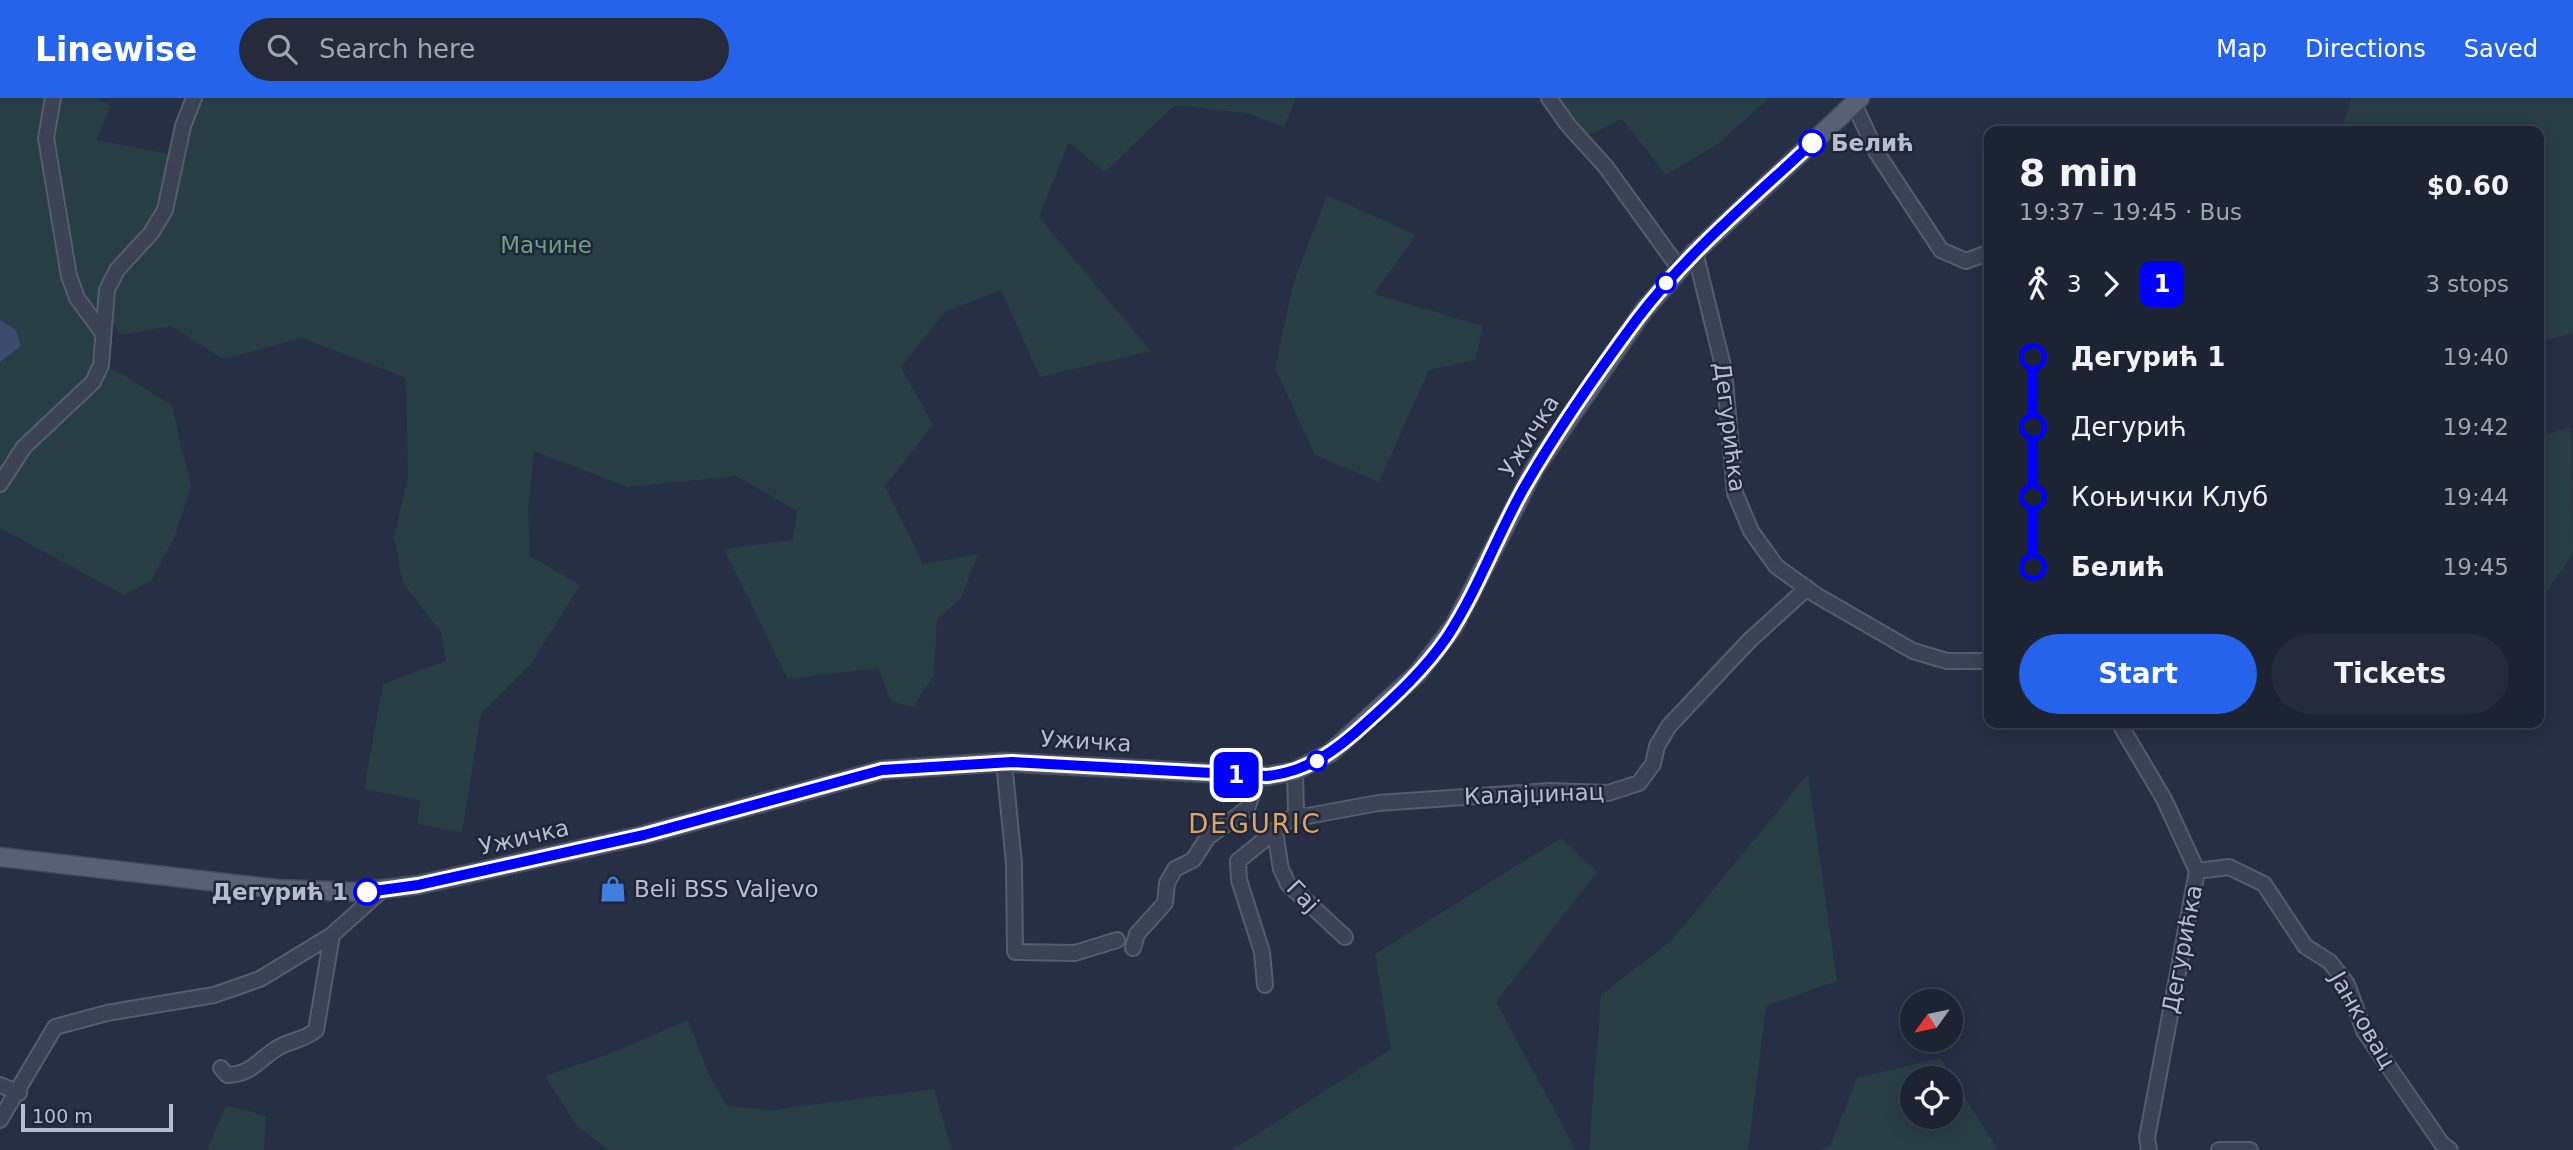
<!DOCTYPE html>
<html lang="en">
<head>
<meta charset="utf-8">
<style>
  body { margin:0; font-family:"DejaVu Sans",sans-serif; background:#252b3b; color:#f1f3f6; height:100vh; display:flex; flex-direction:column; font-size:26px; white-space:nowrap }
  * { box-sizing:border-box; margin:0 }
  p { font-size:23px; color:#a0a4ac }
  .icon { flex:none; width:38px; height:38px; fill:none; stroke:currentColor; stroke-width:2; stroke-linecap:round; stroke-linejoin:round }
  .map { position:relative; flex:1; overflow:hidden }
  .sheet { position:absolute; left:1984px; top:28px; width:560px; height:602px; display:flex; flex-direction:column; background:#1c2333; border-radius:14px; box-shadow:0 4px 18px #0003,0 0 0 2px #3a404e }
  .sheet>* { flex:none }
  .badge { padding:0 14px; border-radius:10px; font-size:24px; line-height:46px }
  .needle { width:46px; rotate:237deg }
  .tools { position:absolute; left:1900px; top:891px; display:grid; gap:14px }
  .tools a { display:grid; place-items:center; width:63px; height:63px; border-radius:50%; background:#1c2333; box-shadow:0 4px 18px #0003,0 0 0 2px #3a404e; font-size:35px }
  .scale { position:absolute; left:21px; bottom:18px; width:152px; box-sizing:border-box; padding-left:7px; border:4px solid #b8bdcd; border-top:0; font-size:19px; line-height:24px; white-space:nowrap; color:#b8bdcd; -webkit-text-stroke:5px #1f2639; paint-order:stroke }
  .map>.badge { position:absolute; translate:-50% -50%; box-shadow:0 0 0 4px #fff }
  .legs { display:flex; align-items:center; gap:10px; height:77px; padding:0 35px; font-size:23px }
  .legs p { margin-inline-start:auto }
  .overview { display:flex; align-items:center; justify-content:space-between; height:119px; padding:0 35px }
  h1 { font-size:38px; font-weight:700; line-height:52px }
  .primary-button { display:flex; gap:14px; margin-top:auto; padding:14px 35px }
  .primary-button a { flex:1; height:80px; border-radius:42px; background:#2563eb; color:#fff; font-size:28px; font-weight:700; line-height:80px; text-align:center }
  .primary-button a+a { background:#252b3b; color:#f1f3f6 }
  ul { padding:0 35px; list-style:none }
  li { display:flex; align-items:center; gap:24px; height:70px; font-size:26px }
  li i { display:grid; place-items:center; width:10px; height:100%; margin:0 9px; background:currentColor }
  li i::after { content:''; width:18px; height:18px; margin:-9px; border:5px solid; border-radius:50%; background:#1c2333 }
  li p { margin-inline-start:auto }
  li:first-child i { background:linear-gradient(#0000 50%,currentColor 0) }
  li:last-child i { background:linear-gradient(currentColor 50%,#0000 0) }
  header { display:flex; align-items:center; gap:42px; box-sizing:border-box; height:98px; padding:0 35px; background:#2563eb; color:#fff }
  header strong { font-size:33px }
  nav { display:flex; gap:38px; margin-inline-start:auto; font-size:24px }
  .search { width:490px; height:63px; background:#252b3b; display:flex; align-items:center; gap:18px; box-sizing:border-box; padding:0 24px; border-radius:38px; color:#a0a4ac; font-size:26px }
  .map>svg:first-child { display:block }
</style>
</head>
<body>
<header>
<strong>Linewise</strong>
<div class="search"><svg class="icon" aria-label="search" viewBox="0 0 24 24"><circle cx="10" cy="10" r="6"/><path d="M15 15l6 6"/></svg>Search here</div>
<nav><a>Map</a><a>Directions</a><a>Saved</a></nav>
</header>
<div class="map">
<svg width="2573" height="1052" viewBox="0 0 2573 1052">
  <rect width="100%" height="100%" fill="#262f44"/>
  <path fill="#283e45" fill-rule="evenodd" d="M0 0H95L111 8 96 42 176 57 194 0H1296L1284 29 1246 15 1175 7 1105 74 1069 44 1039 119 1151 253 1040 279 1001 192 945 214 901 269 933 327 885 388 923 466 978 456 961 500 937 521 934 577 913 609 891 603 878 570 788 581 724 451 793 442 797 413 736 378 627 389 534 353 528 412 530 458 580 487 531 566 481 616 462 735 418 726 420 702 364 691 383 586 446 563 442 536 403 485 394 439 408 378 406 280 302 240 223 261 171 228 121 237 105 213 102 267 124 277 172 308 191 388 175 438 151 483 124 497 0 430V264L21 248 16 232 0 222Z
    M1549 0H1769L1719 45 1666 77 1622 21 1580 41Z
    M2352 0H2573V235L2539 244V33H2341Z
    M1327 97 1416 137 1374 196 1483 228 1475 262 1429 272 1379 384 1315 357 1275 270 1293 186Z
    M2571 329 2573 455 2539 505V338Z
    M1808 676 1837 883 1766 908 1748 1052H1589L1601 897 1671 843Z
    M1561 740 1597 774 1496 904 1576 1052H1232L1391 951 1375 856Z
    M688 922 707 972 727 1008 772 1012 934 991 952 1052H608L577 1028 545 978 609 956Z
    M1940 960 1998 1052H1821L1830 1048 1857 980ZM1913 980H1951V1018H1913Z
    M226 1007 266 1018 264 1052H207Z"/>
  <path fill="#3b4a6d" d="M0 222 16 232 21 248 0 264Z"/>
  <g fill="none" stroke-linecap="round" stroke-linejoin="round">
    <g stroke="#565c6d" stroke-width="18">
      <path id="minor" d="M53 0 46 40 69 178 77 200 102 234
        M1549 0 1568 27 1606 69 1679 170
        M1854 6 1877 55 1941 152 1966 163 1990 154
        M1695 154 1724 272 1735 395 1751 433 1776 468 1816 497 1913 553 1947 563H1990
        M0 386 24 349 93 284 101 267 107 192 117 172 151 135 165 112 183 28 194 0
        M2119 625 2164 701 2197 773 2147 1040 2149 1052
        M1004 664 1014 766 1015 854 1075 855 1117 842
        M1295 673 1296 716 1308 718 1378 705 1550 693 1608 695 1639 685 1653 666 1657 648 1669 628 1749 543 1807 490
        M1275 734 1281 771 1288 786 1345 839
        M2197 773 2229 769 2264 786 2305 848 2330 864 2347 886 2364 933 2442 1046 2450 1052
        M1133 850 1137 836 1165 805 1167 785 1175 771 1193 762 1208 739 1247 711 1258 678
        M1265 887 1262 854 1239 782 1238 763 1296 716
        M221 970 227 977C252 976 257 963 276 951 289 942 303 943 316 932L332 837
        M0 987 19 995
        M0 1022 55 929 107 915 214 897 260 881 332 837 382 792
        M2219 1052H2250"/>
    </g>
    <g stroke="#444a5c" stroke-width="21">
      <path id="major" d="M0 759 278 791 357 794 418 787 644 737 882 672 1004 664 1267 678 1295 673 1330 655 1418 575 1454 528 1535 370 1644 212 1695 154 1860 0"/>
    </g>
    <use href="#minor" stroke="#3a4253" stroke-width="14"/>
    <use href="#major" stroke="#586073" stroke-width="18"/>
  </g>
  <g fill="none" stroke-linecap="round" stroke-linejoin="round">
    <g stroke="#fff" stroke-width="16">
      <path id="line-1" d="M367 794 418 787 644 737 882 672 1012 664 1267 678C1308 674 1338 651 1367 624 1396 598 1425 571 1447 539 1478 492 1497 437 1525 388 1558 331 1597 275 1637 221 1687 155 1752 101 1812 45"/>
    </g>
    <use href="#line-1" stroke="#00f" stroke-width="10"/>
  </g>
  <defs>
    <g id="shop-bare" transform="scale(2.1)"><path d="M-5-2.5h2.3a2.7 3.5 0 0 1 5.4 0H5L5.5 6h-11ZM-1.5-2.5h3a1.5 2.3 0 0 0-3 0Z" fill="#3f7fe0" stroke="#1f2639" stroke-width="2.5" paint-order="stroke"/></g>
  </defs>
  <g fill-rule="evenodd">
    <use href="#shop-bare" x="613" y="791"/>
  </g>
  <g fill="#fff" stroke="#00f" stroke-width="3.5">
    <circle cx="1812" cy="45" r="12"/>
    <circle cx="1666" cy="185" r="9"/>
    <circle cx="1317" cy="663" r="9"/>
    <circle cx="367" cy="794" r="12"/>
  </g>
  <g text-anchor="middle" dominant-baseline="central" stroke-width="5" stroke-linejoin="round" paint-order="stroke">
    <g font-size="23" font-weight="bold" fill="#b8bdcd" stroke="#1f2639" text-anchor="start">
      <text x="1831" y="45">Белић</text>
      <text x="348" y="794" text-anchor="end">Дегурић 1</text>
    </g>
    <g font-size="23" fill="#6e9f7f" stroke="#1f2639">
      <text x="546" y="147">Мачине</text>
    </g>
    <g font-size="23" fill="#b8bdcd" stroke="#1f2639">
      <text transform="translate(1730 329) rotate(83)">Дегурићка</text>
      <text transform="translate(1529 338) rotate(-58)">Ужичка</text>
      <text transform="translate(1086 643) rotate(3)">Ужичка</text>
      <text transform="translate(1534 696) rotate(-2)">Калајџинац</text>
      <text transform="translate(524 739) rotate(-13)">Ужичка</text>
      <text transform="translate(1303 798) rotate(46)">Гај</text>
      <text transform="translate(2182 851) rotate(-79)">Дегурићка</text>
      <text transform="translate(2363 922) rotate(60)">Јанковац</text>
    </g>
    <g font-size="23" fill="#b8bdcd" stroke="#1f2639" text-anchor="start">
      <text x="634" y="791">Beli BSS Valjevo</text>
    </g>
    <g font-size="26" letter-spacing="2" fill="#dba665" stroke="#1f2639">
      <text x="1255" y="726">DEGURIC</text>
    </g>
  </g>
</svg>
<div class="tools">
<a><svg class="needle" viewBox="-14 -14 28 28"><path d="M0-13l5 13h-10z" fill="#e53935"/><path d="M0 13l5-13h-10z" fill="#a0a4ac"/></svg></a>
<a><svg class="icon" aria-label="locate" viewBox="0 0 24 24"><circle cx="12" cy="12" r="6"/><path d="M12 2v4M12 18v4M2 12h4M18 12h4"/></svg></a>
</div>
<div class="scale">100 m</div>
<b class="badge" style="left:1236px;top:677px;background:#00f;color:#fff">1</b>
<section class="sheet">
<div class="overview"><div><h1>8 min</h1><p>19:37 – 19:45 · Bus</p></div><b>$0.60</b></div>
<div class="legs"><svg class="icon" aria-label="walk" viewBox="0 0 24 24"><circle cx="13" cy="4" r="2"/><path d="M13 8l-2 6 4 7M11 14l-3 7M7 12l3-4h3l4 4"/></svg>3<svg class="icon" aria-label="forward" viewBox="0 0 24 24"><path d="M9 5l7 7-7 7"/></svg><b class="badge" style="background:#00f;color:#fff">1</b><p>3 stops</p></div>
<ul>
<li><i style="color:#00f"></i><b>Дегурић 1</b><p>19:40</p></li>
<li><i style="color:#00f"></i><span>Дегурић</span><p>19:42</p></li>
<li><i style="color:#00f"></i><span>Коњички Клуб</span><p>19:44</p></li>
<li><i style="color:#00f"></i><b>Белић</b><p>19:45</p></li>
</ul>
<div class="primary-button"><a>Start</a><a>Tickets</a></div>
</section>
</div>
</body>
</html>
